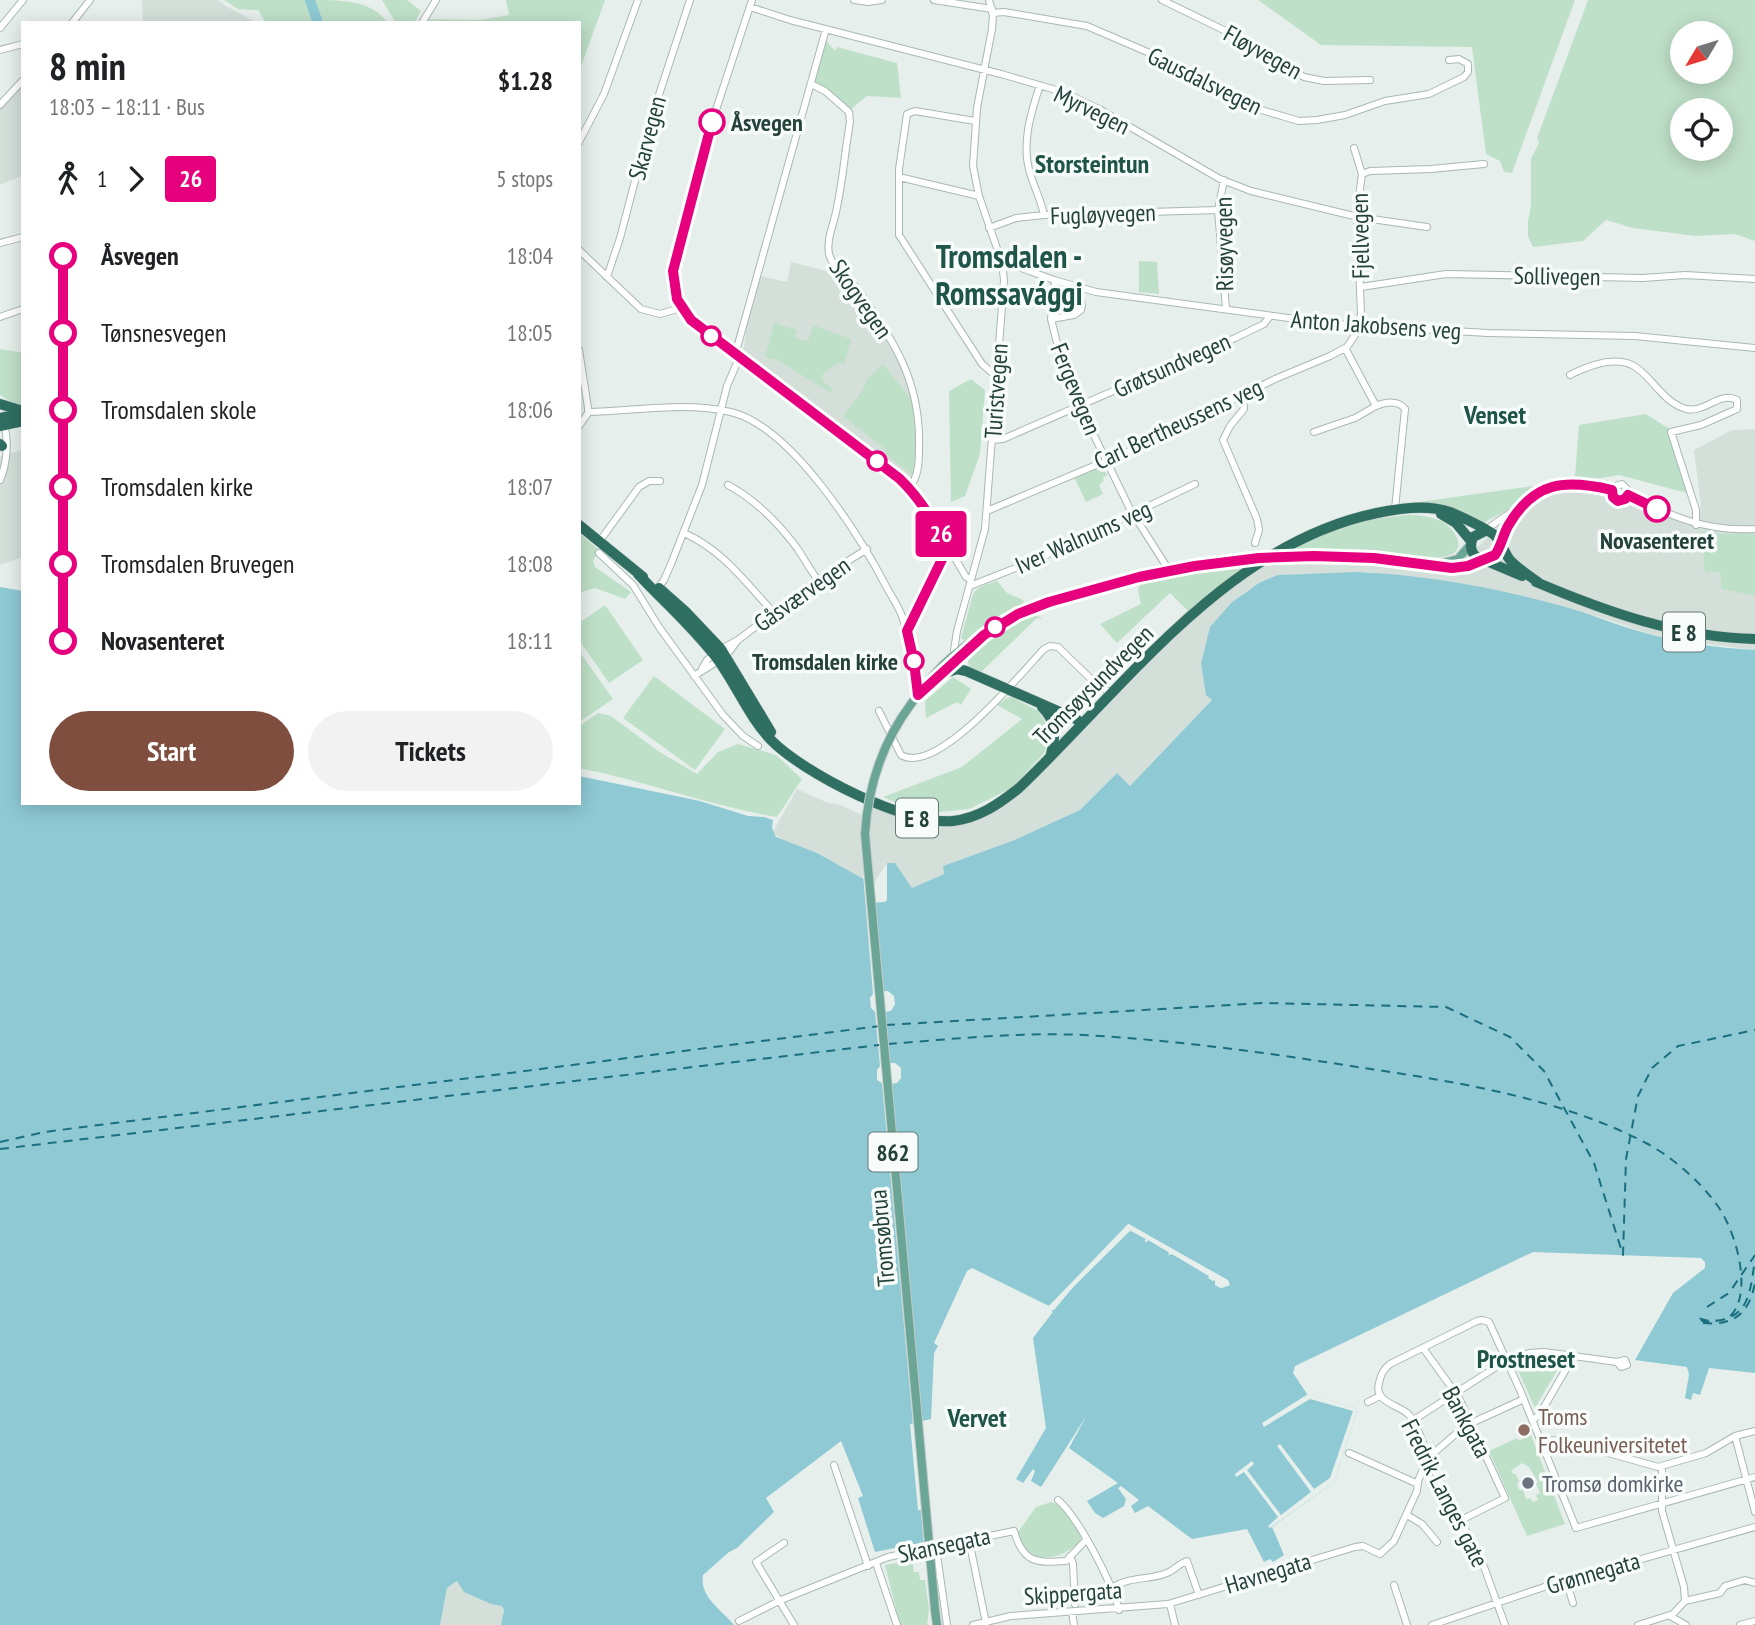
<!DOCTYPE html>
<html lang="en">
<head>
<meta charset="utf-8">
<style>
  body { margin:0; font-family:"PT Sans Narrow",sans-serif; background:#f2f2f2; color:#202124; height:100vh; display:flex; flex-direction:column; font-size:26px; white-space:nowrap }
  * { box-sizing:border-box; margin:0 }
  p { font-size:23px; color:#757577 }
  .icon { flex:none; width:38px; height:38px; fill:none; stroke:currentColor; stroke-width:2; stroke-linecap:round; stroke-linejoin:round }
  .map { position:relative; flex:1; overflow:hidden }
  .drawer { position:absolute; left:21px; top:21px; width:560px; height:784px; display:flex; flex-direction:column; background:#fff; border-radius:0px; box-shadow:0 4px 18px #0003 }
  .drawer>* { flex:none }
  .badge { padding:0 14px; border-radius:5px; font-size:24px; line-height:46px }
  .needle { width:46px; rotate:232deg }
  .controls { position:absolute; left:1670px; top:21px; display:grid; gap:14px }
  .controls a { display:grid; place-items:center; width:63px; height:63px; border-radius:50%; background:#fff; box-shadow:0 4px 18px #0003; font-size:35px }
  .map>.badge { position:absolute; translate:-50% -50%; box-shadow:0 0 0 4px #fff }
  .legs { display:flex; align-items:center; gap:10px; height:77px; padding:0 28px; font-size:23px }
  .legs p { margin-inline-start:auto }
  .summary { display:flex; align-items:center; justify-content:space-between; height:119px; padding:0 28px }
  h1 { font-size:38px; font-weight:600; line-height:52px }
  .primary-button { display:flex; gap:14px; margin-top:auto; padding:14px 28px }
  .primary-button a { flex:1; height:80px; border-radius:42px; background:#7f4e3f; color:#fff; font-size:28px; font-weight:600; line-height:80px; text-align:center }
  .primary-button a+a { background:#f2f2f2; color:#202124 }
  ul { padding:0 28px; list-style:none }
  li { display:flex; align-items:center; gap:24px; height:77px; font-size:26px }
  li i { display:grid; place-items:center; width:10px; height:100%; margin:0 9px; background:currentColor }
  li i::after { content:''; width:18px; height:18px; margin:-9px; border:5px solid; border-radius:50%; background:#fff }
  li p { margin-inline-start:auto }
  li:first-child i { background:linear-gradient(#0000 50%,currentColor 0) }
  li:last-child i { background:linear-gradient(currentColor 50%,#0000 0) }
  .map>svg:first-child { display:block }
</style>
</head>
<body>
<div class="map">
<svg width="1755" height="1625" viewBox="0 0 1755 1625">
  <rect width="100%" height="100%" fill="#e6efeb"/>
  <path fill="#d4dfda" d="M142 0H218L226 6 257 23H143Z
    M23 82V175L0 185V108Z
    M791 262 834 273 855 296 862 308 858 318 881 326 908 373 919 434 913 479 743 353 751 297 757 275 787 282Z
    M1755 429V650L1682 641 1647 633 1600 617 1370 572 1278 575 1247 590 1232 602 1211 627 1201 664 1206 694 1212 700 1130 786 1117 773 1080 810 1012 841 943 866 944 874 912 888 895 863H887L874 883 869 882 817 853 783 841 773 832 797 789 828 803 841 805 868 818 869 799 919 823 967 820 1012 788 1195 602 1244 567 1294 555 1442 564 1480 545 1514 509 1550 487 1593 483 1615 488 1680 519 1698 523 1701 506 1694 450 1732 430Z
    M23 450V512L21 514 23 557 0 565V456Z
    M458 1581 491 1604 502 1605 504 1610 501 1625H440L447 1588Z"/>
  <path fill="#bfe0c8" fill-rule="evenodd" d="M224 0H309L317 23H266L258 10 238 9Z
    M311 0C343 0 371 0 388 23H320Z
    M382 0H407L421 11 414 23H396Z
    M506 0H605L579 72V23H424V19L480 20 509 15Z
    M1258 0H1575L1512 173 1504 172 1500 161 1486 154 1472 47 1321 45Z
    M1588 0H1755V241L1735 234 1696 236 1633 228 1606 220 1583 241 1533 247 1528 236V222L1531 205V159L1539 143 1537 138ZM1720 33V72H1682V33ZM1720 110V149H1682V110Z
    M825 39 835 51 837 47 897 63 901 98 867 96 850 110 814 82Z
    M1139 261 1157 262 1159 294 1139 292Z
    M774 323 797 330 795 338 808 341 813 325 851 339 844 365 838 363 822 375V380L833 389 830 393 778 360 765 357Z
    M0 349 23 353V405H16L0 395Z
    M883 364 914 403 917 444 914 477 885 453 886 450 843 416 863 390 867 379Z
    M971 379 985 390 980 454 965 496 951 502 949 391Z
    M1646 414 1668 428 1687 493 1619 475 1595 479 1575 476 1579 425Z
    M1096 467 1105 471 1107 476 1103 477 1104 481 1099 485 1103 494 1086 502 1074 477Z
    M1534 486 1533 489 1507 510 1485 522 1481 523C1450 505 1441 500 1405 504Z
    M1406 515C1419 515 1431 516 1443 522 1453 528 1468 548 1450 555 1425 564 1371 553 1343 552 1323 551 1303 553 1284 553L1290 548 1357 521Z
    M1702 531 1719 534 1755 533V596L1722 589 1720 572 1705 573Z
    M579 533 599 550 593 561 595 567 631 592 625 599 595 588 579 593Z
    M1249 565 1188 611 1170 593 1117 643 1100 624 1141 604 1138 590 1140 583Z
    M997 581 1007 593 1023 600 1024 603 990 620 967 642 961 638 973 594C978 586 988 584 997 581Z
    M605 605 643 660 609 683 579 640V623Z
    M1034 614 1043 619 1037 618 981 672 969 668 968 660C983 638 1011 625 1034 614Z
    M579 651 613 699 579 722Z
    M654 676 725 729 695 770 623 718Z
    M953 677 971 689 961 705 957 702 926 718 925 701Z
    M1012 697 1038 711 1048 726V743L1044 753 1012 788 969 809 929 813 906 807 883 797 962 767 1022 719 997 705 1007 698Z
    M598 713 611 716 658 751 697 774 718 752 738 744 776 755 802 779 777 817C710 806 646 781 579 768V726Z
    M1538 1359 1558 1360 1560 1365 1535 1408 1516 1366 1519 1362Z
    M1531 1435 1565 1524 1527 1536 1489 1451 1517 1438 1519 1441ZM1522 1463 1529 1467 1538 1482 1536 1484 1540 1493 1536 1495 1538 1500 1533 1502 1530 1498 1526 1499 1523 1490H1519L1517 1484 1519 1482 1516 1474H1513L1511 1471Z
    M1051 1502C1067 1506 1078 1524 1081 1539 1065 1562 1021 1567 1018 1532L1036 1507Z
    M912 1560 914 1572H919L920 1580H925L929 1609 927 1625H900L885 1565Z"/>
  <path fill="#8ec9d4" d="M1358 572C1425 575 1492 587 1558 605 1589 613 1618 626 1649 634 1684 643 1719 648 1755 650V1373L1709 1368 1700 1395 1693 1393 1691 1400 1685 1398 1689 1375 1687 1367 1635 1360 1673 1293 1705 1268V1262L1701 1258 1533 1252 1295 1366 1293 1373 1307 1394 1358 1409 1334 1482 1272 1527 1284 1555 1273 1562 1270 1559 1264 1562 1247 1529 1192 1539 1148 1506 1135 1513 1131 1506 1139 1500 1121 1486 1118 1488 1126 1499 1124 1506 1103 1518 1095 1513 1087 1501 1118 1483 1069 1448 1087 1415 1041 1487 1031 1481 1035 1471 1033 1469 1023 1483 1016 1479 1046 1428 1033 1338 1053 1312 1051 1310 1129 1230 1146 1239V1243L1148 1240 1209 1276V1278L1213 1281 1215 1279V1285L1221 1288 1230 1285 1188 1258 1129 1224 1049 1306 972 1268 967 1271 934 1343 938 1346 934 1353 931 1419 910 1424 918 1510H929L925 1542 875 1552 858 1498 863 1496 841 1441 766 1498 774 1512 737 1548 729 1552 703 1575C699 1597 722 1610 734 1625H501L504 1610 502 1606 491 1604 464 1592 457 1581 447 1588 440 1625H0V587L23 591V803H579V776L700 801 748 816 764 817 773 820 772 828 776 837 817 853 869 882 871 903 885 902 887 900V863H895L912 888 944 874 943 866 1012 841 1080 810 1117 773 1130 786 1212 700 1206 695 1201 664 1210 627 1232 602 1259 583 1278 575Z"/>
  <path fill="#e6efeb" d="M863 874 871 879 883 991H888L894 996 895 1004 891 1011 885 1012 890 1063H895L901 1068V1078L897 1083 891 1084 923 1426 914 1427 921 1507H930L933 1541 924 1546 882 1083 877 1080V1070L880 1066 875 1012 871 1008 870 998 873 994Z
    M1128 1224 1228 1280 1230 1285 1221 1288 1215 1285V1280L1213 1281 1208 1278 1209 1276 1173 1254 1168 1255 1169 1252 1149 1240 1144 1242 1146 1239 1131 1230 1074 1286 1054 1310H1051L1049 1306Z
    M1308 1394 1358 1409 1334 1482 1270 1528 1268 1526 1278 1517 1244 1472 1236 1477 1235 1474 1252 1461 1254 1464 1247 1470 1281 1515 1311 1492 1277 1446 1280 1444 1314 1489 1330 1478 1353 1411 1310 1399 1264 1427 1262 1423Z"/>
  <g fill="none" stroke-linecap="round" stroke-linejoin="round">
    <path stroke="#8ec9d4" stroke-width="10" d="M310 0 318 23"/>
    <path stroke="#1c6f80" stroke-width="2" stroke-dasharray="9 7" stroke-linecap="butt" d="M886 1025 1264 1003 1446 1007 1510 1037 1544 1071 1594 1163 1623 1255 1626 1159 1638 1096 1652 1068 1678 1046 1755 1030
      M888 1044C951 1039 1020 1032 1083 1035 1173 1040 1262 1052 1351 1066 1450 1081 1556 1096 1646 1143 1672 1157 1699 1180 1717 1205 1736 1230 1755 1297 1728 1318 1719 1322 1705 1322 1697 1317
      M0 1142 44 1132 880 1026
      M0 1149 879 1045
      M1707 1307 1729 1293 1755 1255
      M1701 1320 1704 1322C1749 1321 1749 1298 1755 1260
      M1703 1323C1734 1326 1750 1313 1755 1282"/>
    <g stroke="#a8b8b2" stroke-width="8">
      <path id="minor" d="M752 0 712 122 686 213 673 271 677 300 690 319 724 347 902 480 932 519 966 577 971 580
        M854 0 868 2 882 0
        M934 0 992 9
        M1162 0 1238 37 1304 77 1324 81 1370 80
        M750 7 790 20 1001 74 1063 92 1099 109 1220 179 1251 191 1358 217 1427 227
        M992 13 1004 12 1087 26 1152 54 1190 78 1241 104 1299 121 1317 120 1345 115 1385 101 1429 94 1464 77 1468 72V64L1459 59 1449 60
        M72 23 90 0
        M422 23 436 0
        M0 28 23 0
        M0 50 23 44
        M811 84 825 91 849 112 850 122C845 150 843 179 837 207 835 221 826 239 829 254 833 269 851 279 859 291 895 342 921 383 919 447 919 461 919 477 909 488
        M1040 85C1031 112 1021 144 1030 173 1034 187 1041 200 1044 215
        M0 105 23 80
        M975 121 915 111 907 114 899 169V235L982 364 997 377
        M579 142 604 94 638 0
        M1362 174 1370 171 1431 169 1484 164
        M899 177 979 196
        M1224 180 1218 210 1226 308
        M989 228 1016 218 1044 215 1218 210
        M0 243 23 237
        M579 250 641 309 660 314 681 308
        M1003 267 1016 266 1054 280 1096 292 1333 324 1488 333 1635 336 1755 348
        M607 277 620 238 652 116 690 0
        M1055 281 1051 319 1062 363 1085 417 1130 509 1165 564
        M1361 287 1446 274 1643 278 1685 275 1755 279
        M0 317 23 309
        M1051 319 1074 315 1081 310 1082 305 1077 287
        M1345 348 1376 406C1385 402 1399 400 1405 409L1395 509
        M579 350 588 408V413L579 426
        M735 355 826 29
        M1570 375C1588 366 1613 356 1632 365 1644 371 1651 382 1660 391 1667 399 1676 406 1686 409 1706 413 1719 391 1737 400V409L1701 425 1671 432 1696 510V525
        M1243 396 1244 409 1230 426 1223 440 1257 519 1259 530 1255 543
        M588 412C636 411 684 401 731 412 792 427 860 536 887 588 892 597 898 606 902 616 911 641 916 668 918 694
        M1314 432 1355 418 1376 406
        M993 440 1003 439 1235 338 1264 324 1270 316
        M0 480C7 464 9 441 4 424
        M728 485C754 499 779 524 797 548 804 558 810 570 818 580
        M1612 490 1615 486 1622 484 1628 490V495
        M1612 490 1613 497 1618 501 1625 499 1628 495
        M1628 495C1671 516 1706 532 1755 529
        M987 511 1127 452 1275 379 1330 356 1347 347 1355 335 1361 314 1357 212 1362 174 1354 148
        M1485 531C1497 521 1510 513 1522 505 1556 480 1572 480 1612 490
        M684 533C724 551 745 582 774 613
        M599 542 639 487 649 481H660
        M1500 543 1520 507
        M599 553 633 585 659 627 723 715 743 736 758 746
        M970 586 1038 559 1195 484
        M657 589 664 580 671 564 702 485 727 386 739 358
        M907 630 949 547
        M958 657 954 650 957 631 985 529 1004 280 1002 263 979 196 973 166 977 108 992 29 993 15 989 0
        M702 669 707 660 721 649 738 640 813 583 867 549
        M694 676 726 656 738 640
        M879 711 901 755C937 777 1022 672 1044 649L1050 646 1058 647 1093 681 1112 694
        M1423 1348 1459 1398 1505 1498 1461 1520
        M1368 1402 1380 1396
        M1533 1420 1540 1414 1573 1357
        M1412 1421 1507 1360 1529 1353 1544 1352 1617 1362 1625 1360 1627 1365 1621 1367 1617 1362
        M1735 1436 1755 1512
        M1541 1441 1562 1440 1658 1467 1706 1453 1735 1436 1755 1431
        M1349 1453 1418 1484
        M834 1465 868 1566
        M1662 1466V1511L1684 1587 1685 1601
        M1058 1500C1079 1518 1112 1583 1119 1610
        M1407 1515 1422 1524 1437 1542
        M969 1540 986 1623
        M784 1543 756 1562 794 1625
        M936 1548 947 1625
        M1070 1556 1073 1564 1075 1604
        M876 1563 897 1625
        M1566 1580 1573 1603
        M1394 1585 1407 1625
        M1111 1588C1134 1575 1147 1581 1167 1573 1175 1570 1178 1564 1187 1561L1199 1595
        M1685 1601 1720 1593 1725 1586 1745 1580 1755 1583
        M1170 1604 1175 1625
        M1072 1612 1074 1625
        M1670 1616 1686 1625
        M739 1621 781 1600 888 1557 1014 1531C1023 1563 1036 1563 1066 1561L1086 1540
        M973 1625 1011 1616 1168 1604 1355 1547 1363 1546 1380 1554 1394 1541 1417 1491 1418 1481 1428 1458 1465 1426 1524 1399
        M1432 1625 1553 1584 1755 1527
        M1505 1625 1483 1564 1428 1458C1425 1447 1415 1419 1407 1413 1396 1404 1374 1402 1379 1383 1381 1374 1383 1370 1390 1364L1477 1321 1482 1320 1489 1322 1520 1390 1576 1528 1755 1477
        M1638 1625 1673 1614 1685 1601
        M1740 1625 1755 1621"/>
    </g>
    <g stroke="#c2cac8" stroke-width="10">
      <path id="major" d="M1297 556 1374 558 1448 568 1468 566 1482 559
        M1435 565 1458 559 1470 545
        M926 686 934 682 971 648
        M911 704C924 687 936 670 953 656 1023 594 1156 567 1248 559
        M935 1610 937 1625"/>
    </g>
    <g stroke="#c2cac8" stroke-width="11">
      <path id="highway" d="M0 404 23 411
        M0 418 23 413
        M0 426 23 421
        M0 444 2 446
        M1441 514 1456 523 1471 541
        M579 525 643 577
        M1485 531 1473 537C1463 560 1494 570 1499 545
        M1484 560 1522 576
        M638 574C665 603 695 629 718 660 737 686 749 717 771 740 803 773 907 826 953 821 979 818 999 804 1019 788 1124 688 1226 544 1377 513 1400 508 1427 504 1450 512 1458 515 1487 529 1493 534 1501 539 1504 553 1510 560 1518 569 1530 576 1539 583
        M1536 582C1607 612 1677 637 1755 639
        M659 588 685 611 721 649 771 732
        M942 674 957 669 966 671 1076 719 1082 724
        M1042 707C1056 721 1056 735 1051 754"/>
    </g>
    <use href="#minor" stroke="#fff" stroke-width="6"/>
    <use href="#major" stroke="#6aa596" stroke-width="8"/>
    <use href="#highway" stroke="#2f6f62" stroke-width="10"/>
    <g stroke="#c2cac8" stroke-width="10" stroke-linecap="butt">
      <path id="major-bridge" d="M1248 559 1297 556
        M911 704C882 743 868 786 865 834L935 1610"/>
    </g>
    <use href="#major-bridge" stroke="#6aa596" stroke-width="8"/>
  </g>
  <g fill="none" stroke-linecap="round" stroke-linejoin="round">
    <g stroke="#fff" stroke-width="16">
      <path id="line-1" d="M712 122 673 271 677 299 691 320 900 479C920 498 935 523 948 547L907 631 914 662 918 695 984 635 1018 614 1049 602 1139 577 1195 566 1259 558 1314 556 1374 558 1452 568 1468 566 1495 555C1501 547 1503 535 1508 526 1534 481 1565 479 1612 490L1613 497 1618 501 1625 499 1628 495 1657 509"/>
    </g>
    <use href="#line-1" stroke="#e6007e" stroke-width="10"/>
  </g>
  <g fill="#fff" stroke="#e6007e" stroke-width="3.5">
    <circle cx="712" cy="122" r="12"/>
    <circle cx="711" cy="336" r="9"/>
    <circle cx="877" cy="461" r="9"/>
    <circle cx="1657" cy="509" r="12"/>
    <circle cx="995" cy="627" r="9"/>
    <circle cx="914" cy="661" r="9"/>
  </g>
  <circle fill="#8d6e63" stroke="#f7fbf9" stroke-width="2.5" cx="1524" cy="1430" r="7"/>
  <circle fill="#6b7280" stroke="#f7fbf9" stroke-width="2.5" cx="1528" cy="1483" r="7"/>
  <g text-anchor="middle" dominant-baseline="central" stroke-width="7" stroke-linejoin="round" paint-order="stroke">
    <g fill="#f7fbf9" stroke="#637a73" stroke-width="2">
      <rect x="1663" y="612.5" width="42" height="39" rx="5"/>
      <rect x="896" y="798.5" width="42" height="39" rx="5"/>
      <rect x="868.5" y="1132.5" width="49" height="39" rx="5"/>
    </g>
    <g font-size="23" font-weight="bold" fill="#24423a">
      <text x="1684" y="632">E 8</text>
      <text x="917" y="818">E 8</text>
      <text x="893" y="1152">862</text>
    </g>
    <g font-size="24" fill="#24423a" stroke="#f7fbf9">
      <text transform="translate(1263 52) rotate(29)">Fløyvegen</text>
      <text transform="translate(1205 81) rotate(26)">Gausdalsvegen</text>
      <text transform="translate(1092 110) rotate(26)">Myrvegen</text>
      <text transform="translate(647 138) rotate(-75)">Skarvegen</text>
      <text transform="translate(1103 214) rotate(-2)">Fugløyvegen</text>
      <text transform="translate(1360 236) rotate(-91)">Fjellvegen</text>
      <text transform="translate(1224 244) rotate(-91)">Risøyvegen</text>
      <text transform="translate(1557 276) rotate(1)">Sollivegen</text>
      <text transform="translate(861 299) rotate(55)">Skogvegen</text>
      <text transform="translate(1376 325) rotate(4)">Anton Jakobsens veg</text>
      <text transform="translate(1172 365) rotate(-24)">Grøtsundvegen</text>
      <text transform="translate(1076 389) rotate(68)">Fergevegen</text>
      <text transform="translate(996 391) rotate(-86)">Turistvegen</text>
      <text transform="translate(1178 424) rotate(-25)">Carl Bertheussens veg</text>
      <text transform="translate(1083 537) rotate(-24)">Iver Walnums veg</text>
      <text transform="translate(802 594) rotate(-35)">Gåsværvegen</text>
      <text transform="translate(1093 685) rotate(-45)">Tromsøysundvegen</text>
      <text transform="translate(882 1238) rotate(-95)">Tromsøbrua</text>
      <text transform="translate(1467 1422) rotate(62)">Bankgata</text>
      <text transform="translate(1445 1493) rotate(63)">Fredrik Langes gate</text>
      <text transform="translate(944 1545) rotate(-12)">Skansegata</text>
      <text transform="translate(1268 1573) rotate(-17)">Havnegata</text>
      <text transform="translate(1593 1573) rotate(-16)">Grønnegata</text>
      <text transform="translate(1073 1593) rotate(-4)">Skippergata</text>
    </g>
    <g font-size="24" font-weight="bold" fill="#24423a" stroke="#f7fbf9" text-anchor="start">
      <text x="731" y="122">Åsvegen</text>
      <text x="1657" y="540" text-anchor="middle">Novasenteret</text>
      <text x="898" y="661" text-anchor="end">Tromsdalen kirke</text>
    </g>
    <g font-size="24" fill="#785e54" stroke="#f7fbf9" text-anchor="start">
      <text x="1538" y="1416">Troms<tspan x="1538" dy="28">Folkeuniversitetet</tspan></text>
    </g>
    <g font-size="24" fill="#5b616d" stroke="#f7fbf9" text-anchor="start">
      <text x="1542" y="1483">Tromsø domkirke</text>
    </g>
    <g font-size="26" font-weight="bold" fill="#1f5548" stroke="#f7fbf9">
      <text x="1092" y="163">Storsteintun</text>
      <text x="1495" y="414">Venset</text>
      <text x="1526" y="1358">Prostneset</text>
      <text x="977" y="1417">Vervet</text>
    </g>
    <g font-size="32" font-weight="bold" fill="#1f5548" stroke="#f7fbf9">
      <text x="1009" y="256">Tromsdalen -<tspan x="1009" dy="37">Romssavággi</tspan></text>
    </g>
  </g>
</svg>
<div class="controls">
<a><svg class="needle" viewBox="-14 -14 28 28"><path d="M0-13l5 13h-10z" fill="#e53935"/><path d="M0 13l5-13h-10z" fill="#757577"/></svg></a>
<a><svg class="icon" aria-label="locate" viewBox="0 0 24 24"><circle cx="12" cy="12" r="6"/><path d="M12 2v4M12 18v4M2 12h4M18 12h4"/></svg></a>
</div>
<b class="badge" style="left:941px;top:534px;background:#e6007e;color:#fff">26</b>
<section class="drawer">
<div class="summary"><div><h1>8 min</h1><p>18:03 – 18:11 · Bus</p></div><b>$1.28</b></div>
<div class="legs"><svg class="icon" aria-label="walk" viewBox="0 0 24 24"><circle cx="13" cy="4" r="2"/><path d="M13 8l-2 6 4 7M11 14l-3 7M7 12l3-4h3l4 4"/></svg>1<svg class="icon" aria-label="forward" viewBox="0 0 24 24"><path d="M9 5l7 7-7 7"/></svg><b class="badge" style="background:#e6007e;color:#fff">26</b><p>5 stops</p></div>
<ul>
<li><i style="color:#e6007e"></i><b>Åsvegen</b><p>18:04</p></li>
<li><i style="color:#e6007e"></i><span>Tønsnesvegen</span><p>18:05</p></li>
<li><i style="color:#e6007e"></i><span>Tromsdalen skole</span><p>18:06</p></li>
<li><i style="color:#e6007e"></i><span>Tromsdalen kirke</span><p>18:07</p></li>
<li><i style="color:#e6007e"></i><span>Tromsdalen Bruvegen</span><p>18:08</p></li>
<li><i style="color:#e6007e"></i><b>Novasenteret</b><p>18:11</p></li>
</ul>
<div class="primary-button"><a>Start</a><a>Tickets</a></div>
</section>
</div>
</body>
</html>
